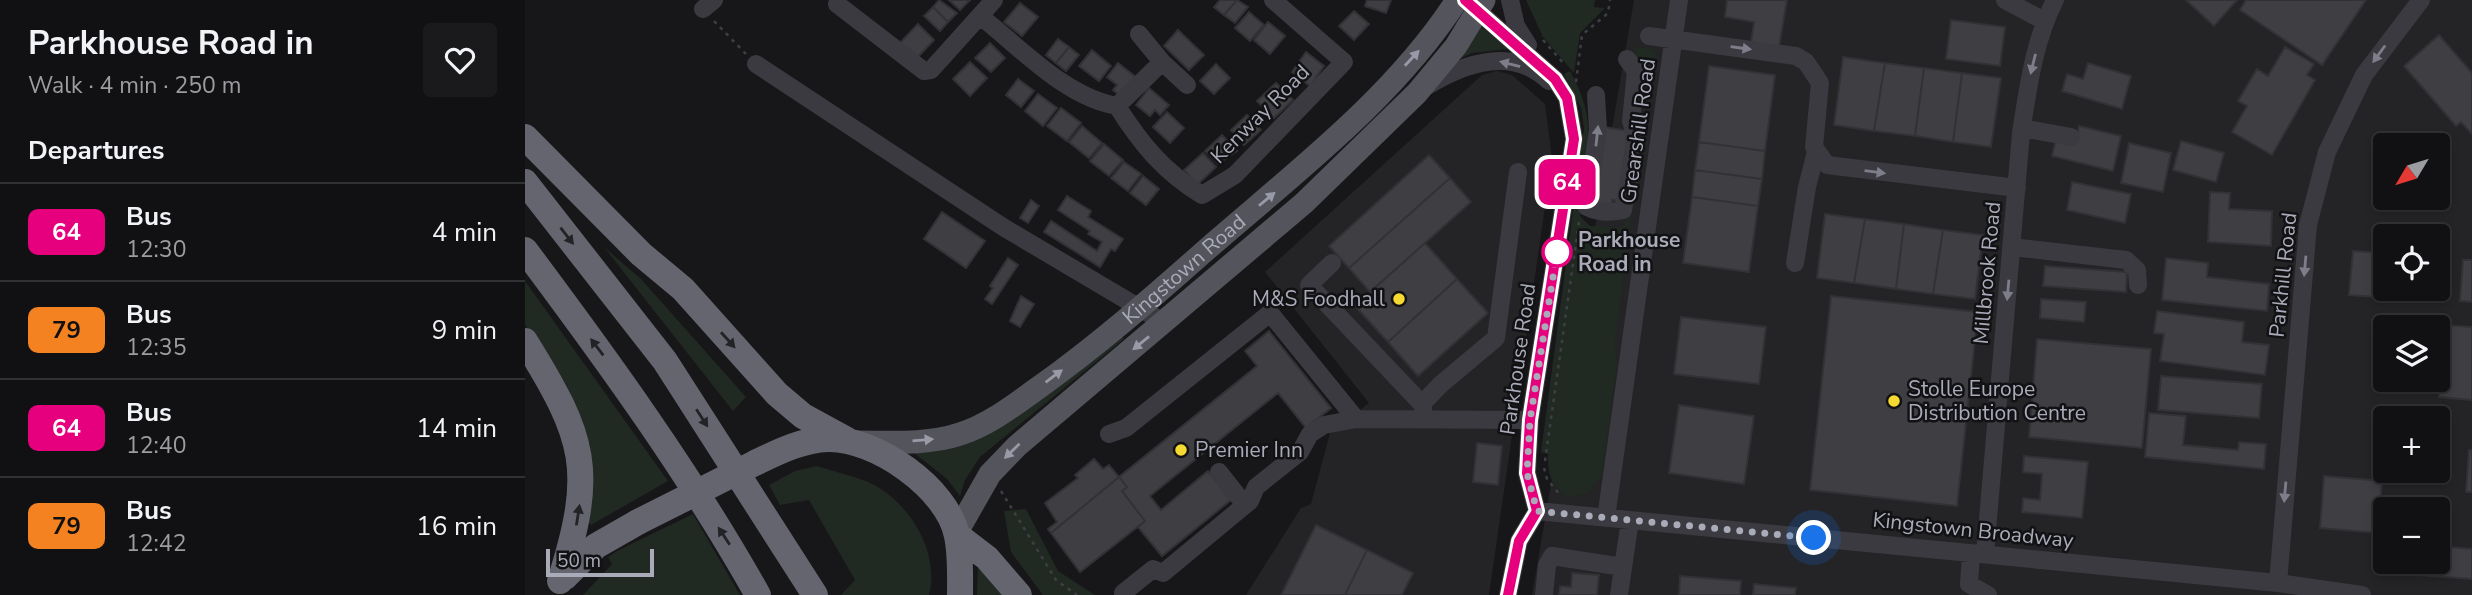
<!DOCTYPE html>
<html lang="en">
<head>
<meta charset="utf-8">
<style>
  body { margin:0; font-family:"Nunito Sans",sans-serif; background:#1a1a1c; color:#f1f3f6; height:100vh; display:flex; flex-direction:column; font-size:26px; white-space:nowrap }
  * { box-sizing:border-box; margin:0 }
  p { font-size:23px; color:#9c9da0 }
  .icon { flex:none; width:38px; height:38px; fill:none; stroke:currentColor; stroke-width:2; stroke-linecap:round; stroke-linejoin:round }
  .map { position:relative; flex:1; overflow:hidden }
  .side { display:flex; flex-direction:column; background:#111113; width:525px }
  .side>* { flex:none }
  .badge { padding:0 14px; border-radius:10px; font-size:24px; line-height:46px }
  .needle { width:46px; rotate:232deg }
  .fabs { position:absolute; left:1848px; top:133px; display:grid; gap:14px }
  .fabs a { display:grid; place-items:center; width:77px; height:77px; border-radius:7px; background:#111113; box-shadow:0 4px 10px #0003,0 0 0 2px #303133; font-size:35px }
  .scale { position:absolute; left:21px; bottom:18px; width:108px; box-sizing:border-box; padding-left:7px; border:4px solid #a9abb9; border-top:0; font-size:19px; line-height:24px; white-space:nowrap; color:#a9abb9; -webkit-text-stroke:5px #121214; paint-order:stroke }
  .you { position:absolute; width:35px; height:35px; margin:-18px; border:5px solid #fff; border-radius:50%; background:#1a73e8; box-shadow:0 0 0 10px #1a73e833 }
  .map>.badge { position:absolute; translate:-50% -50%; box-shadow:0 0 0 4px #fff }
  h2 { padding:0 28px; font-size:26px; line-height:63px }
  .round { display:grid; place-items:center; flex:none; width:74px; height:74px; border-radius:7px; background:#1a1a1c }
  .head { display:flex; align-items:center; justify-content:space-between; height:119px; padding:0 28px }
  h1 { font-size:33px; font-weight:700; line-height:52px }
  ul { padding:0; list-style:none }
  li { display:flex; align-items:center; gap:21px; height:98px; padding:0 28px; border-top:2px solid #303133 }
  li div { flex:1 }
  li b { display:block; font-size:26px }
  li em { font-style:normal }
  li .badge { min-width:77px; font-weight:700; text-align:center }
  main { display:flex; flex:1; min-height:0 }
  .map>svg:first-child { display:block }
</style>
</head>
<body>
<main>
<section class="side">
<div class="head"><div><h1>Parkhouse Road in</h1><p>Walk · 4 min · 250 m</p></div><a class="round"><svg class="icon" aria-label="heart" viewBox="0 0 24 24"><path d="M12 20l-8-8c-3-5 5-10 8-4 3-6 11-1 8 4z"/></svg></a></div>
<h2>Departures</h2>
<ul>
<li><span class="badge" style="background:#e6007e;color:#fff">64</span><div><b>Bus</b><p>12:30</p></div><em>4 min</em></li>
<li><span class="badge" style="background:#f58220;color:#111">79</span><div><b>Bus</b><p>12:35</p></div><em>9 min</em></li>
<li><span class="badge" style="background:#e6007e;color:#fff">64</span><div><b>Bus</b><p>12:40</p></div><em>14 min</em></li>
<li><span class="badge" style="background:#f58220;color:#111">79</span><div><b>Bus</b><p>12:42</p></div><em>16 min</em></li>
</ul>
</section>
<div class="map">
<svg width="1947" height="595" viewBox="0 0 1947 595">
  <rect width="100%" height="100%" fill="#171719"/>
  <path fill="#242326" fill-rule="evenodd" d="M1109 0H1947V595H1007ZM1860 145H1913V198H1860ZM1860 236H1913V289H1860ZM1860 327H1913V380H1860ZM1860 418H1913V471H1860ZM1860 509H1913V562H1860Z
    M972 71 987 75 1020 104 1027 158 964 595H721L776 508 786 504 805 433 844 403 740 272 957 75Z"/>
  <path fill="#212923" d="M1001 0H1070L1069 7 1080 8 1055 33 1049 73 1018 37Z
    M955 26 984 49 947 53 926 63Z
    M1109 46 1130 50 1132 60 1120 61 1114 113 1123 144 1115 155 1095 301 1090 345 1092 366 1077 476 1062 494 1039 498 1040 494C1024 483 1023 472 1023 454L1016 452 1059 128 1056 108 1039 74 1045 71C1075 122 1062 162 1055 216L1065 226 1097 227C1114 207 1103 82 1109 46Z
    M79 247 116 279 221 397 208 411Z
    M0 281 143 481 66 525 62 521 66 489 65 445 41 384 0 325Z
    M593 332 599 339 455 457 440 480 435 496 422 479 388 452 418 449Z
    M292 466C312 473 342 478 359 491 390 513 414 556 404 595H316L330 580 284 500 255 505 244 485 270 471Z
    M501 509 533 571 570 595H518L486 552 479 511Z
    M168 514 215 595H58L87 564 83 557 92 551Z
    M453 563 482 595H452Z"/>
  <path fill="#3f3f43" stroke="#323135" stroke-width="2" d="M414 0 432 13 423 22 408 7Z
    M424 0H445L435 10Z
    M695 0H712L699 15 689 7Z
    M712 0 723 7 710 23 699 15Z
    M842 0H866L861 13 840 6Z
    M1202 0H1262L1254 47 1226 42 1229 22 1200 17Z
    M1661 0H1712L1689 26Z
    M1721 0H1841L1797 65 1715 10Z
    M495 3 513 17 497 36 479 22Z
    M408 7 423 22 415 31 399 16Z
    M829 11 844 24 829 40 814 26Z
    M724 12 739 25 725 41 710 28Z
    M1426 20 1480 27 1475 66 1421 59Z
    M743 22 760 36 745 54 729 40Z
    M393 24 409 40 390 60 374 44Z
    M653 30 679 55 664 70 639 46Z
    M1914 35 1947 73V134L1936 122 1931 126 1879 66Z
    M533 39 544 47 531 63 521 55Z
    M465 43 480 58 466 72 450 58Z
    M544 47 554 55 541 71 531 63Z
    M1760 47 1789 64 1782 75 1790 80 1747 155 1707 132 1722 106 1713 101 1732 69 1743 76Z
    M567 50 586 66 574 81 554 66Z
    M781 52 799 66 785 86 767 72Z
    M1318 57 1360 63 1349 131 1309 125Z
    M445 62 462 78 445 96 428 79Z
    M593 63 612 78 597 97 588 90 592 85 582 77Z
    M1360 63 1399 68 1390 136 1349 131Z
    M1563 63 1606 76 1597 109 1537 91 1542 74 1558 79Z
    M691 64 705 78 689 94 675 81Z
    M1184 66 1250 75 1240 151 1174 142Z
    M1399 68 1437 73 1428 142 1390 136Z
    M1437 73 1476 78 1466 147 1428 142Z
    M493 79 509 91 496 107 481 95Z
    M751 83 768 100 749 118 732 101Z
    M624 88 644 105 635 115 630 110 625 116 611 105Z
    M513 94 532 108 518 126 500 111Z
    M536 108 556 123 542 141 522 126Z
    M642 112 659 128 645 143 628 127Z
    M722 115 736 130 719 145 706 130Z
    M557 126 577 143 564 158 544 142Z
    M1554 126 1596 136 1588 171 1527 156 1531 139 1550 144Z
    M1079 127 1104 131 1093 201 1087 200V206L1068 203Z
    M697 135 712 151 693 164 680 151Z
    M1656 141 1699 153 1691 182 1648 170Z
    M1174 142 1240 151 1237 179 1170 170Z
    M1604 143 1646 153 1638 192 1596 183Z
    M579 144 598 160 584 176 565 161Z
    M678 153 691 167 672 185 659 170Z
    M904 155 925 178 824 268 804 246Z
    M599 162 616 174 603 191 586 178Z
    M1170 170 1237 179 1233 206 1167 197Z
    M618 176 634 189 621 205 605 193Z
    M925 178 946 202 845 292 824 268Z
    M1547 182 1606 194 1600 223 1542 210Z
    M1685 192 1705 193 1704 209 1747 211 1746 246 1683 242Z
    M542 196 566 211 563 217 598 239 590 251 586 249 575 267 519 232 526 221 572 251 577 242 563 234 565 231 533 210Z
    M1167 197 1233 206 1224 272 1158 263Z
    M506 200 514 206 503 223 495 218Z
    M417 212 460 241 441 268 399 239Z
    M1300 214 1340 219 1329 283 1292 278Z
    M1340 219 1379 224 1371 289 1329 283Z
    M1379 224 1418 230 1408 294 1371 289Z
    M1418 230 1458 235 1450 299 1408 294Z
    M900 243 932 279 863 342 830 306Z
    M1828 251 1860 253V289H1906L1905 301 1824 295Z
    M483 258 493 265 467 304 460 299 468 288 465 286Z
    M1641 258 1683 263 1682 277 1744 284 1742 311 1637 300Z
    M1938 260H1947V302L1935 301Z
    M1520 266 1602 272 1601 292 1518 286Z
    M932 279 963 313 893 376 863 342Z
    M496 296 509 304 495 327 485 321Z
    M1306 296 1453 312 1432 506 1285 490Z
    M1516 299 1561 302 1559 322 1515 318Z
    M1632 311 1719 322 1717 342 1744 345 1740 375 1635 361 1639 334 1629 333Z
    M1156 317 1241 327 1234 384 1149 374Z
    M1919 325 1947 327V400L1914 397Z
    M744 331 806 408 781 428 753 393 625 496 636 510 683 471 706 500 637 556 613 527 620 521 597 491 602 487 594 477 732 366 720 351Z
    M1512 339 1626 349 1617 448 1504 437Z
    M1636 376 1737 384 1734 418 1633 410Z
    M1154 405 1229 416 1219 484 1144 473Z
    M1624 413 1661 416 1658 445 1713 450 1714 442 1741 444 1739 469 1620 457Z
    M952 443 977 446 973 485 948 482Z
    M1944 450H1947V492H1941Z
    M1499 456 1563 462 1557 518 1497 512 1498 498 1515 500 1517 474 1498 472Z
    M569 459 578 469 584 465 594 477 526 533 523 529 532 522 520 503 553 478 550 475Z
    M1799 476 1857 481 1853 533 1795 528Z
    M594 477 602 487 597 491 620 521 555 572 526 533Z
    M791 525 842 550 820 595H756Z
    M1913 546 1947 549V579L1894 575 1896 562H1913Z
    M842 550 888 573 877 595H820Z
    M1047 573 1074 575 1072 595H1034L1035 586 1046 587Z
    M1155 576 1216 581 1215 595H1154Z
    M1229 584 1271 588 1270 595H1228Z"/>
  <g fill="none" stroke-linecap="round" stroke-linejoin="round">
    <path stroke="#3e3f45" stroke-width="2.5" stroke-dasharray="3.5 5" stroke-linecap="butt" d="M189 21 221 54
      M1018 40 1039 64
      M1051 82 1057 35 1083 13 1085 0
      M1020 461 1054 222
      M1019 468 1022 479 1036 496
      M476 491 531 580 552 595"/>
    <path stroke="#3a3a40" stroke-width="18" d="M985 0 991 26 1003 45
      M1480 0 1519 21
      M312 4 399 71 406 70 469 0
      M945 4 1030 79 1042 98 1049 139 1005 420 1002 473 1012 511 994 541 983 595
      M178 9 189 0
      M455 16C496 48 540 97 592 106 616 144 639 172 677 195L710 175 819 62 748 0
      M614 34 637 62
      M1124 36 1271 56 1281 62 1295 83 1289 147 1302 165 1492 188
      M231 64 478 227 640 323
      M902 86C940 63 987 46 1024 81
      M1071 95 1073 130 1062 207C1074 213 1085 213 1098 210 1102 184 1115 146 1106 121L1111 71 1102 59
      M592 106 637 62 662 85
      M1497 128 1546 137
      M1487 247 1601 260 1612 270 1613 285
      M807 263 784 285 897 404
      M1270 263 1282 187 1291 152
      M900 420 897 404 915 385 971 338 993 172
      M584 434 601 428 745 313 831 419 1005 420
      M694 472 720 505
      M1012 511 1753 583 1837 595
      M1081 518 1154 0
      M1446 553 1444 584 1463 595
      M1460 554 1496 133C1503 88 1509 41 1530 0
      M1753 583 1783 225 1802 152 1839 75 1896 0
      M598 593 628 569 638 573 725 501 731 487 775 452 785 434 799 425 831 419
      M1019 595 1022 565 1027 556 1098 567
      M1094 595 1105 520"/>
    <g stroke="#54545d" stroke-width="23">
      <path id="s1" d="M330 442C364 442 402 445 435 434 464 425 489 405 513 388 572 346 627 298 681 250 768 174 869 98 932 0"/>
      <path d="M432 532 465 474 492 446 779 203 892 93 931 46 959 0"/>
    </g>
    <path stroke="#64656f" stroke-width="26" d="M0 137 116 254 158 289 252 394 278 416 322 440
      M0 182 140 361 290 595
      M0 250C83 361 165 474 233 595
      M0 341C61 439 70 470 35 581
      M232 462C255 451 277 440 303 439 350 438 423 488 432 536 436 555 435 576 435 595
      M432 535 462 558 494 595
      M40 577 71 546 113 522"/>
    <path stroke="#64656f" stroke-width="26" d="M113 522 232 462"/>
  </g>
  <defs><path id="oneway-solid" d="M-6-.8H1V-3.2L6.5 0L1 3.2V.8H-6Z" transform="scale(1.75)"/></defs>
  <g fill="#7d7e89">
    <use href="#oneway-solid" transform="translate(1216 48) rotate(8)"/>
    <use href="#oneway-solid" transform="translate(1854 54) rotate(126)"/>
    <use href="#oneway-solid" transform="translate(985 64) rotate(-166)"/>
    <use href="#oneway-solid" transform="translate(1508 64) rotate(104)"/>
    <use href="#oneway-solid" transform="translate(1072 136) rotate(-84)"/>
    <use href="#oneway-solid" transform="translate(1350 172) rotate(7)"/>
    <use href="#oneway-solid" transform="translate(1780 266) rotate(95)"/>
    <use href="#oneway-solid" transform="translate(1483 290) rotate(95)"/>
    <use href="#oneway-solid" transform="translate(1760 492) rotate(95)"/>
  </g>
  <g fill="#989aa7">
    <use href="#oneway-solid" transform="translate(887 58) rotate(-47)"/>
    <use href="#oneway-solid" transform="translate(742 199) rotate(-40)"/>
    <use href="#oneway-solid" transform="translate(616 343) rotate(141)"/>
    <use href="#oneway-solid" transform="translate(529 376) rotate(-37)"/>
    <use href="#oneway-solid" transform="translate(398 440) rotate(-5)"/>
    <use href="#oneway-solid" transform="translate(487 451) rotate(136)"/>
  </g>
  <g fill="#222326">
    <use href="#oneway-solid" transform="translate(42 236) rotate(52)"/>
    <use href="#oneway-solid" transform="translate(203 340) rotate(48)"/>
    <use href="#oneway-solid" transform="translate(72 347) rotate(-127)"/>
    <use href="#oneway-solid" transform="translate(177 418) rotate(57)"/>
    <use href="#oneway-solid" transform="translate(53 515) rotate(-81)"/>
    <use href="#oneway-solid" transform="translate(199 536) rotate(-123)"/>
  </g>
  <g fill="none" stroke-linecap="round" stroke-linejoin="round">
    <g stroke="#fff" stroke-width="16">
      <path id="line" d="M940 0 1030 79 1042 98 1049 139 1005 420 1002 473 1012 511 994 541 983 595"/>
    </g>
    <use href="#line" stroke="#e6007e" stroke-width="10"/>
    <path stroke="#a9abb9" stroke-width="7" stroke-dasharray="0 12.6" d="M1032 252 1005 420 1002 473 1012 511 1289 538"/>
  </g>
  <circle fill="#fff" stroke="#e6007e" stroke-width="3.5" cx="1032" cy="252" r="14"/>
  <g fill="#f6da32" stroke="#121214" stroke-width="2.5">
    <circle cx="874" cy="299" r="7"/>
    <circle cx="1369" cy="401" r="7"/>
    <circle cx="656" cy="450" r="7"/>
  </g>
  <g text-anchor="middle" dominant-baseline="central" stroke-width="5" stroke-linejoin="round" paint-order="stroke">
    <g font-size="21" fill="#a9abb9" stroke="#121214">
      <text transform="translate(735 114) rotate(-45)">Kenway Road</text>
      <text transform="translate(1113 131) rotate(-82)">Grearshill Road</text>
      <text stroke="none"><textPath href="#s1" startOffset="385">Kingstown Road</textPath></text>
      <text transform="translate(1462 273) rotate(-85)">Millbrook Road</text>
      <text transform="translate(1758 275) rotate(-84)">Parkhill Road</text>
      <text transform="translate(993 359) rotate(-82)">Parkhouse Road</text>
      <text transform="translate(1448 530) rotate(6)">Kingstown Broadway</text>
    </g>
    <g font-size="21" font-weight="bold" fill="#a9abb9" stroke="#121214" text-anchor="start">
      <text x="1053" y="240">Parkhouse<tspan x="1053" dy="24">Road in</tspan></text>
    </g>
    <g font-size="21" fill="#a9abb9" stroke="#121214" text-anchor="start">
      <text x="860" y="299" text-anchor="end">M&amp;S Foodhall</text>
      <text x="1383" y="389">Stolle Europe<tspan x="1383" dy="24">Distribution Centre</tspan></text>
      <text x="670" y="450">Premier Inn</text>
    </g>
  </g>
</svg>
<div class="fabs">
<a><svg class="needle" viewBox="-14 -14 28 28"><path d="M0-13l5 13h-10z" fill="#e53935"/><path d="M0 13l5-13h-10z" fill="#9c9da0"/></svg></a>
<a><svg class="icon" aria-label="locate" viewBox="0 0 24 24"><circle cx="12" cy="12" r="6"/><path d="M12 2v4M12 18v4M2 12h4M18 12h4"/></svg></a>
<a><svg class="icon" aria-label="layers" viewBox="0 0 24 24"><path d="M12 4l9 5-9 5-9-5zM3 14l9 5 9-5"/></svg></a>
<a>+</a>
<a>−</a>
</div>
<div class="scale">50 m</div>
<div class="you" style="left:1289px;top:538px"></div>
<b class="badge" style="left:1042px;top:182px;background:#e6007e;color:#fff">64</b>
</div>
</main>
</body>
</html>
